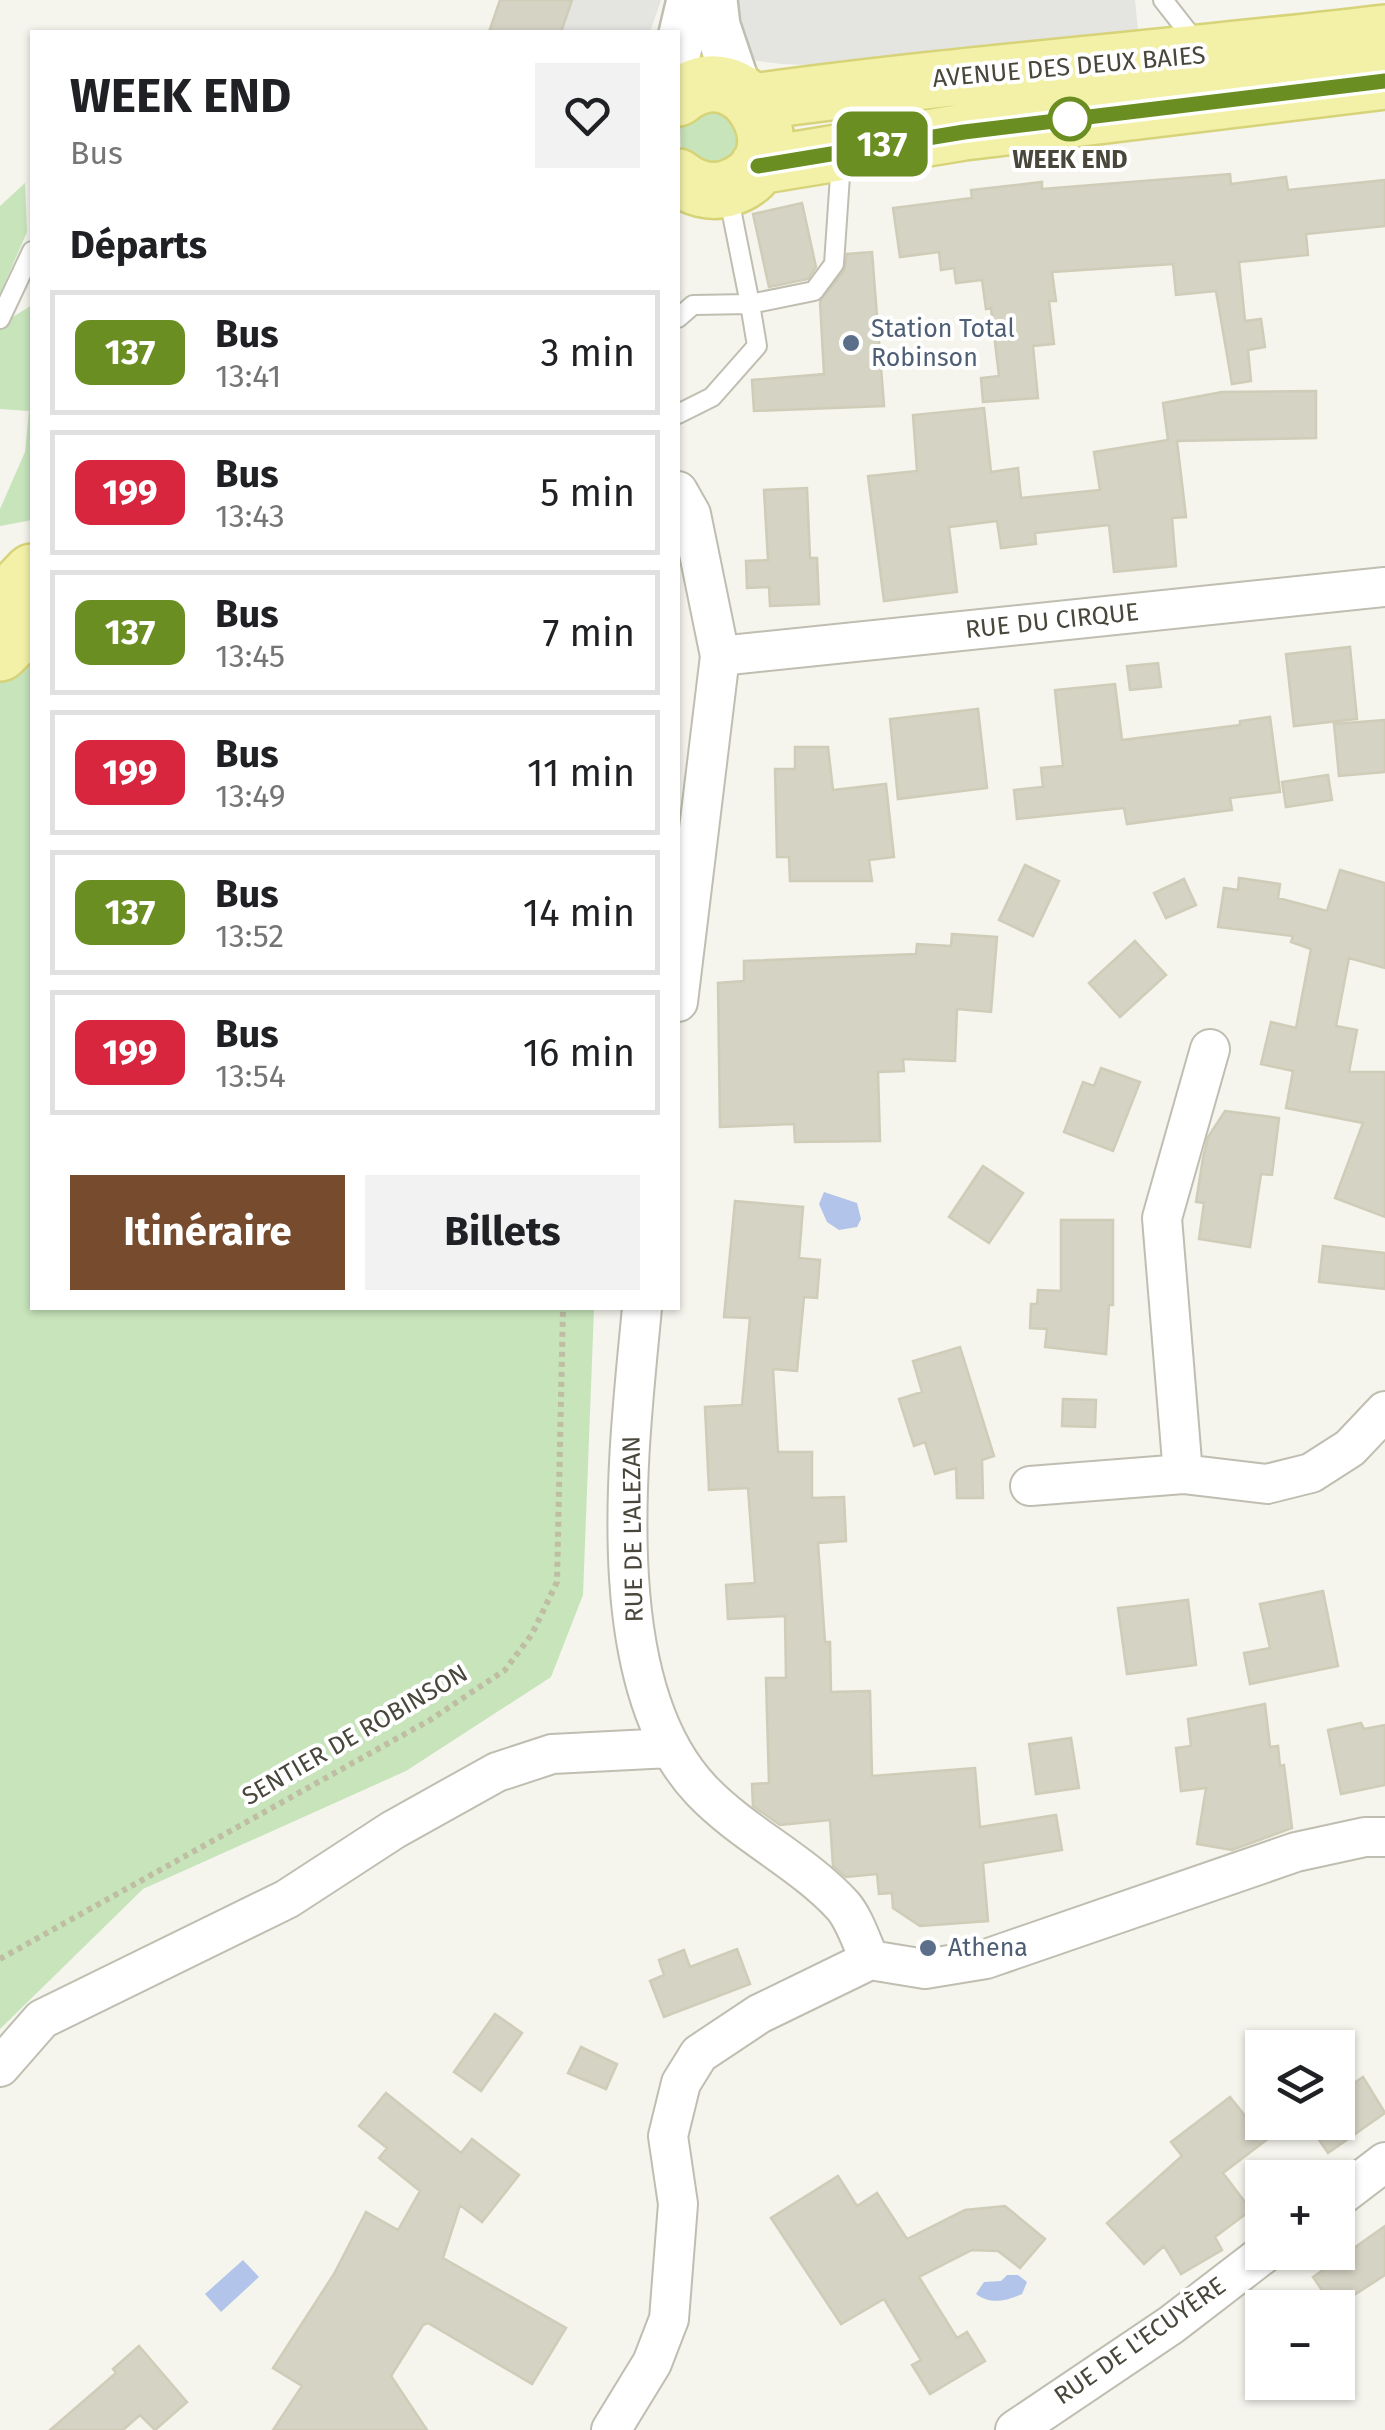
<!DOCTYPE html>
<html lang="fr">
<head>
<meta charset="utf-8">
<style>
  body { margin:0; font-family:"Fira Sans",sans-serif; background:#f2f2f2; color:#202124; height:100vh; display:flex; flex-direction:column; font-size:38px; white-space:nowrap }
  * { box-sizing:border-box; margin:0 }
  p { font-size:32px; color:#757577 }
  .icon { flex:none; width:55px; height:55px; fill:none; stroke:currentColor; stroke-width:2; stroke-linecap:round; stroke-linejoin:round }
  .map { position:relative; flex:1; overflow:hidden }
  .side { position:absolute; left:30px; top:30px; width:650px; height:1280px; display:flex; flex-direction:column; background:#fff; border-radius:0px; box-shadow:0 2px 8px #0004 }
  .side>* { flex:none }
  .badge { padding:0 20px; border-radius:15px; font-size:35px; line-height:65px }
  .tools { position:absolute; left:1245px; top:2030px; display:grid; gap:20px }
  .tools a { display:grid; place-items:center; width:110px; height:110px; border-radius:0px; background:#fff; box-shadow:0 2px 8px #0004; font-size:50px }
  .map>.badge { position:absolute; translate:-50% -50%; box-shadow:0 0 0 5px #fff }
  h2 { padding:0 40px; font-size:38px; line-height:90px }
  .round { display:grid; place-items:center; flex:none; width:105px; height:105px; border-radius:0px; background:#f2f2f2 }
  .overview { display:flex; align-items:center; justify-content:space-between; height:170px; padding:0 40px }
  h1 { font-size:48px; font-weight:700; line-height:75px }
  .action { display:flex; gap:20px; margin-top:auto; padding:20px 40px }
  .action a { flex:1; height:115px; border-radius:0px; background:#774b2d; color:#fff; font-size:40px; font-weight:700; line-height:115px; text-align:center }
  .action a+a { background:#f2f2f2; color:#202124 }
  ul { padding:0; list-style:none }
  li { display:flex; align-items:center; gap:30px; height:125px; margin:0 20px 15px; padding:0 20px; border:5px solid #e0e0e0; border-radius:0px }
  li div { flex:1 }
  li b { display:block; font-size:38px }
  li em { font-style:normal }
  li .badge { min-width:110px; font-weight:700; text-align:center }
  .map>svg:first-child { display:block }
</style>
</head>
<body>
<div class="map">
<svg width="1385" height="2430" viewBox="0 0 1385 2430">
  <rect width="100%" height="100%" fill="#f5f4ed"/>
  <path fill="#c7e4bb" d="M729 106 745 146 721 169 681 154 680 122Z
    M25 183 27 232 0 294V206Z
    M32 305V520L0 526V509L25 452 29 411 0 409V325Z
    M32 651V1308H594L583 1595 551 1677 406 1771 143 1889 0 2029V682Z"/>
  <path fill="#e4e4e1" d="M572 0H661L650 32H561Z
    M732 0H1135L1139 41 832 66 781 64 750 60Z"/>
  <path fill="#b2c4e9" d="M824 1192 857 1203 861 1219 857 1227 839 1230 827 1222 819 1204Z
    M243 2260 259 2277 221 2312 205 2294Z
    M1007 2275H1018L1027 2282 1022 2294C1006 2301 991 2305 976 2294L984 2282 1001 2281Z"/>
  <path fill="#d5d3c4" stroke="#cfccb8" stroke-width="2.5" d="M500 0H572L561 32H489Z
    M1230 174 1231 184 1286 177 1288 190 1385 180V226L1306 234 1308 255 1239 262 1245 321 1261 319 1265 347 1248 350 1251 381 1232 384 1216 291 1176 295 1173 264 1052 272 1056 301H1049L1054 344 1033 346 1038 398 983 402 981 378 999 376 991 308 986 309 982 280 956 283 954 268 941 270 939 252 900 257 893 208 972 198 971 190 1042 182V189Z
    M802 203 816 267 808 279 769 287 753 214Z
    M872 252 884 406 754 411 752 380 824 374 820 301 844 271 847 254Z
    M1316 391V438L1177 441 1186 517 1172 518 1176 566 1114 572 1109 525 1035 533 1036 544 1001 548 997 521 949 527 957 592 884 601 868 476 917 471 913 415 984 408 991 472 1018 468 1021 498 1100 490 1094 452 1168 440 1163 403 1222 392Z
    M807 488 810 558H817L819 604 770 606 769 587 747 588 746 561 768 560 764 490Z
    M1350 647 1357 719 1294 726 1286 654Z
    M1158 663 1161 687 1130 690 1127 666Z
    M1115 684 1122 740 1240 725V721L1270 717 1280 792 1230 798 1232 810 1127 824 1124 808 1017 819 1014 790 1043 787 1041 768 1063 766 1055 690Z
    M978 709 987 788 898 799 890 719Z
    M1385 720V772L1339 776 1334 724Z
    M795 747H828L833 790 886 784 894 857 869 860 872 881H790L789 857H777L775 769H795Z
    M1328 775 1332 800 1286 807 1282 782Z
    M1025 865 1059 881 1033 936 999 920Z
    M1340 870 1385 883V968L1349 958 1336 1026 1357 1030 1349 1072H1385V1217L1335 1198 1363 1123 1286 1108 1293 1071 1261 1064 1271 1022 1296 1028 1311 949 1291 942 1293 936 1218 927 1224 888 1238 890 1239 878 1280 884 1278 898 1327 911Z
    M1184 879 1196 905 1166 918 1154 893Z
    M952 934 997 937 991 1012 957 1009 955 1061 903 1059 904 1071 878 1072 880 1141 795 1142 794 1124 720 1127 718 983 744 981V961L916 954 917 944 951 946Z
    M1135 941 1166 975 1120 1017 1089 983Z
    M1101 1068 1140 1082 1113 1151 1064 1132 1083 1082 1094 1086Z
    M1225 1111 1279 1118 1272 1175 1261 1174 1250 1247 1199 1239 1204 1203 1196 1202 1203 1158 1208 1137Z
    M983 1166 1023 1193 989 1243 949 1217Z
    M735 1201 803 1207 799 1258 820 1260 817 1298 804 1297 797 1371 773 1369 778 1452H812V1498L844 1497 846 1541 818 1543 825 1642H830L831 1692 870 1691 872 1776 975 1768 980 1827 1056 1815 1062 1850 983 1863 988 1921 920 1926 893 1908 892 1893 879 1894 877 1874 846 1877 833 1866 830 1820 780 1825 753 1806 752 1784 769 1783 766 1678H786L785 1616 728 1619 726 1585 755 1583 748 1488 709 1490 705 1407 742 1405 750 1318 724 1317Z
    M1061 1220H1113V1305H1109L1106 1354 1045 1347 1047 1329 1030 1328 1031 1304H1037L1038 1290 1061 1291Z
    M1323 1246 1385 1253V1289L1319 1282Z
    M960 1347 994 1456 982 1460 983 1498H957L956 1468 935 1474 925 1442 914 1446 899 1399 922 1392 913 1361Z
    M1063 1399 1096 1400 1095 1427 1062 1426Z
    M1323 1591 1338 1666 1250 1684 1244 1653 1270 1648 1260 1604Z
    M1188 1600 1196 1665 1127 1674 1118 1608Z
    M1265 1704 1270 1747 1278 1746 1280 1766 1284 1765 1292 1828 1232 1850 1197 1844 1206 1788 1181 1791 1176 1748 1191 1746 1188 1719Z
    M1361 1723 1364 1729 1385 1725V1785L1341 1794 1328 1730Z
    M1071 1738 1079 1788 1036 1794 1029 1744Z
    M737 1949 750 1984 664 2017 650 1981 664 1975 659 1960 684 1950 690 1967Z
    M495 2014 522 2033 481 2091 454 2072Z
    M581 2047 617 2064 606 2089 568 2073Z
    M1363 2077 1385 2113 1328 2153 1307 2122H1338V2094Z
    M386 2093 461 2153 472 2139 519 2175 482 2222 460 2205 443 2258 566 2328 532 2384 428 2323 423 2325 391 2376 427 2430H273L302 2386 273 2368 334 2274 366 2212 398 2230 420 2191 379 2158 387 2148 359 2126Z
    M1230 2097 1250 2122H1290L1223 2173 1251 2210 1215 2237 1222 2250 1181 2274 1164 2246 1144 2264 1107 2223 1182 2156 1171 2142Z
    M838 2176 857 2206 877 2193 907 2239 965 2210 1005 2206 1045 2239 1020 2268 998 2251 972 2250 919 2277 957 2338 967 2332 985 2361 930 2394 912 2365 921 2360 884 2299 841 2324 771 2218Z
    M1385 2226V2275L1334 2308 1313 2277Z
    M139 2346 187 2402 155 2430 140 2415 123 2430H50L116 2373 113 2369Z"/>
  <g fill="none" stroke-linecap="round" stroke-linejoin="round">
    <g stroke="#bfbeb1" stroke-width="22">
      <path id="service" d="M1163 0 1199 46
        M728 194 750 304 814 291 834 264 841 161
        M678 318 693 305 750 304 757 346 712 397 678 414
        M0 319 32 251"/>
    </g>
    <g stroke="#bfbeb1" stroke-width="42">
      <path id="minor" d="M678 491 691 514 720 656 678 1002
        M720 656 1385 587
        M642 1308C629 1446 598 1682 702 1791 743 1834 803 1862 843 1906 855 1920 862 1944 870 1960
        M1183 1474 1162 1218 1210 1049
        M1030 1486 1183 1474 1267 1484 1311 1473 1350 1448 1385 1411
        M0 2067 42 2019 287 1899 393 1830 497 1772 552 1754 670 1748
        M1338 2198 1385 2162
        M611 2430 652 2363 669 2319 678 2204 668 2136 681 2083 699 2054 759 2014 870 1960 925 1969 986 1959 1296 1852 1365 1837H1385
        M1015 2430 1171 2325 1266 2252"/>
    </g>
    <g stroke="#bfbeb1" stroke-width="50">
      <path id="tertiary" d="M714 0 717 26 739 91
        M678 51 690 0"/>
    </g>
    <g stroke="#d7d379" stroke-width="60">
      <path id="primary" d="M678 98C744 43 808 162 729 188 711 194 692 188 678 177
        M753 102C963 73 1175 58 1385 33
        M758 166 964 132 1385 81
        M0 605 32 572
        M0 653 32 622"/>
    </g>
    <path stroke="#bfbda3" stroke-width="6" stroke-dasharray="5 5" stroke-linecap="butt" d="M0 1959 430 1720 505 1670 532 1634 557 1582 563 1308"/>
    <use href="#service" stroke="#fff" stroke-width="18"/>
    <use href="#minor" stroke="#fff" stroke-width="38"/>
    <use href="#tertiary" stroke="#fff" stroke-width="45"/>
    <use href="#primary" stroke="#f3f1a8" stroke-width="55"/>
  </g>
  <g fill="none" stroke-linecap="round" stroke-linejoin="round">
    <g stroke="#fff" stroke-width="22">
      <path id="line" d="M758 166 964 132 1385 81"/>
    </g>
    <use href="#line" stroke="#6b8e23" stroke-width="15"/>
  </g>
  <circle fill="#fff" stroke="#6b8e23" stroke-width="5" cx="1070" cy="119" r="20"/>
  <g fill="#5c6f8a" stroke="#fff" stroke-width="4">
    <circle cx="851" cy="343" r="10"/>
    <circle cx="928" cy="1948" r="10"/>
  </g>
  <g text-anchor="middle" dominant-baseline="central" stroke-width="8" stroke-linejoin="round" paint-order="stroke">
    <g font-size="25" fill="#49473b" stroke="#fff">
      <text transform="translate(1069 67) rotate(-5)">AVENUE DES DEUX BAIES</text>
      <text transform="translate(1052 621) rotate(-6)">RUE DU CIRQUE</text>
      <text transform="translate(633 1529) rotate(-91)">RUE DE L'ALEZAN</text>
      <text transform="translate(355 1735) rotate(-30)">SENTIER DE ROBINSON</text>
      <text transform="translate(1140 2341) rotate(-35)">RUE DE L'ECUYÈRE</text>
    </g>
    <g font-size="25" font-weight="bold" fill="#49473b" stroke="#fff">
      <text x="1070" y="160">WEEK END</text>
    </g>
    <g font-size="25" fill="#4e5e75" stroke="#fff" text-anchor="start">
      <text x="871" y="329">Station Total<tspan x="871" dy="29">Robinson</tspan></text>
      <text x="948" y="1948">Athena</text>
    </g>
  </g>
</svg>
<div class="tools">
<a><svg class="icon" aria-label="layers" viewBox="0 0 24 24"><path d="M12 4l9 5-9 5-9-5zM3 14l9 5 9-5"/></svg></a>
<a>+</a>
<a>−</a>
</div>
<b class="badge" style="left:882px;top:144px;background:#6b8e23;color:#fff">137</b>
<section class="side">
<div class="overview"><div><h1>WEEK END</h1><p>Bus</p></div><a class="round"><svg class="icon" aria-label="heart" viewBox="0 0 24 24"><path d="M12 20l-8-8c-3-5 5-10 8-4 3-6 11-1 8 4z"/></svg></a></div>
<h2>Départs</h2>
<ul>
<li><span class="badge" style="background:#6b8e23;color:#fff">137</span><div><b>Bus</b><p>13:41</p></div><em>3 min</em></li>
<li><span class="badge" style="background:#d7263d;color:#fff">199</span><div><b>Bus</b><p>13:43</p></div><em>5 min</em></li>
<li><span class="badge" style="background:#6b8e23;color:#fff">137</span><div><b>Bus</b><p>13:45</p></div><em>7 min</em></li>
<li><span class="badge" style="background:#d7263d;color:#fff">199</span><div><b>Bus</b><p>13:49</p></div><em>11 min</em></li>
<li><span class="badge" style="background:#6b8e23;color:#fff">137</span><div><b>Bus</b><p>13:52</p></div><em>14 min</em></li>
<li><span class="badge" style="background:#d7263d;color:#fff">199</span><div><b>Bus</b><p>13:54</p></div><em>16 min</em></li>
</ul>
<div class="action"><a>Itinéraire</a><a>Billets</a></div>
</section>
</div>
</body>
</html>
